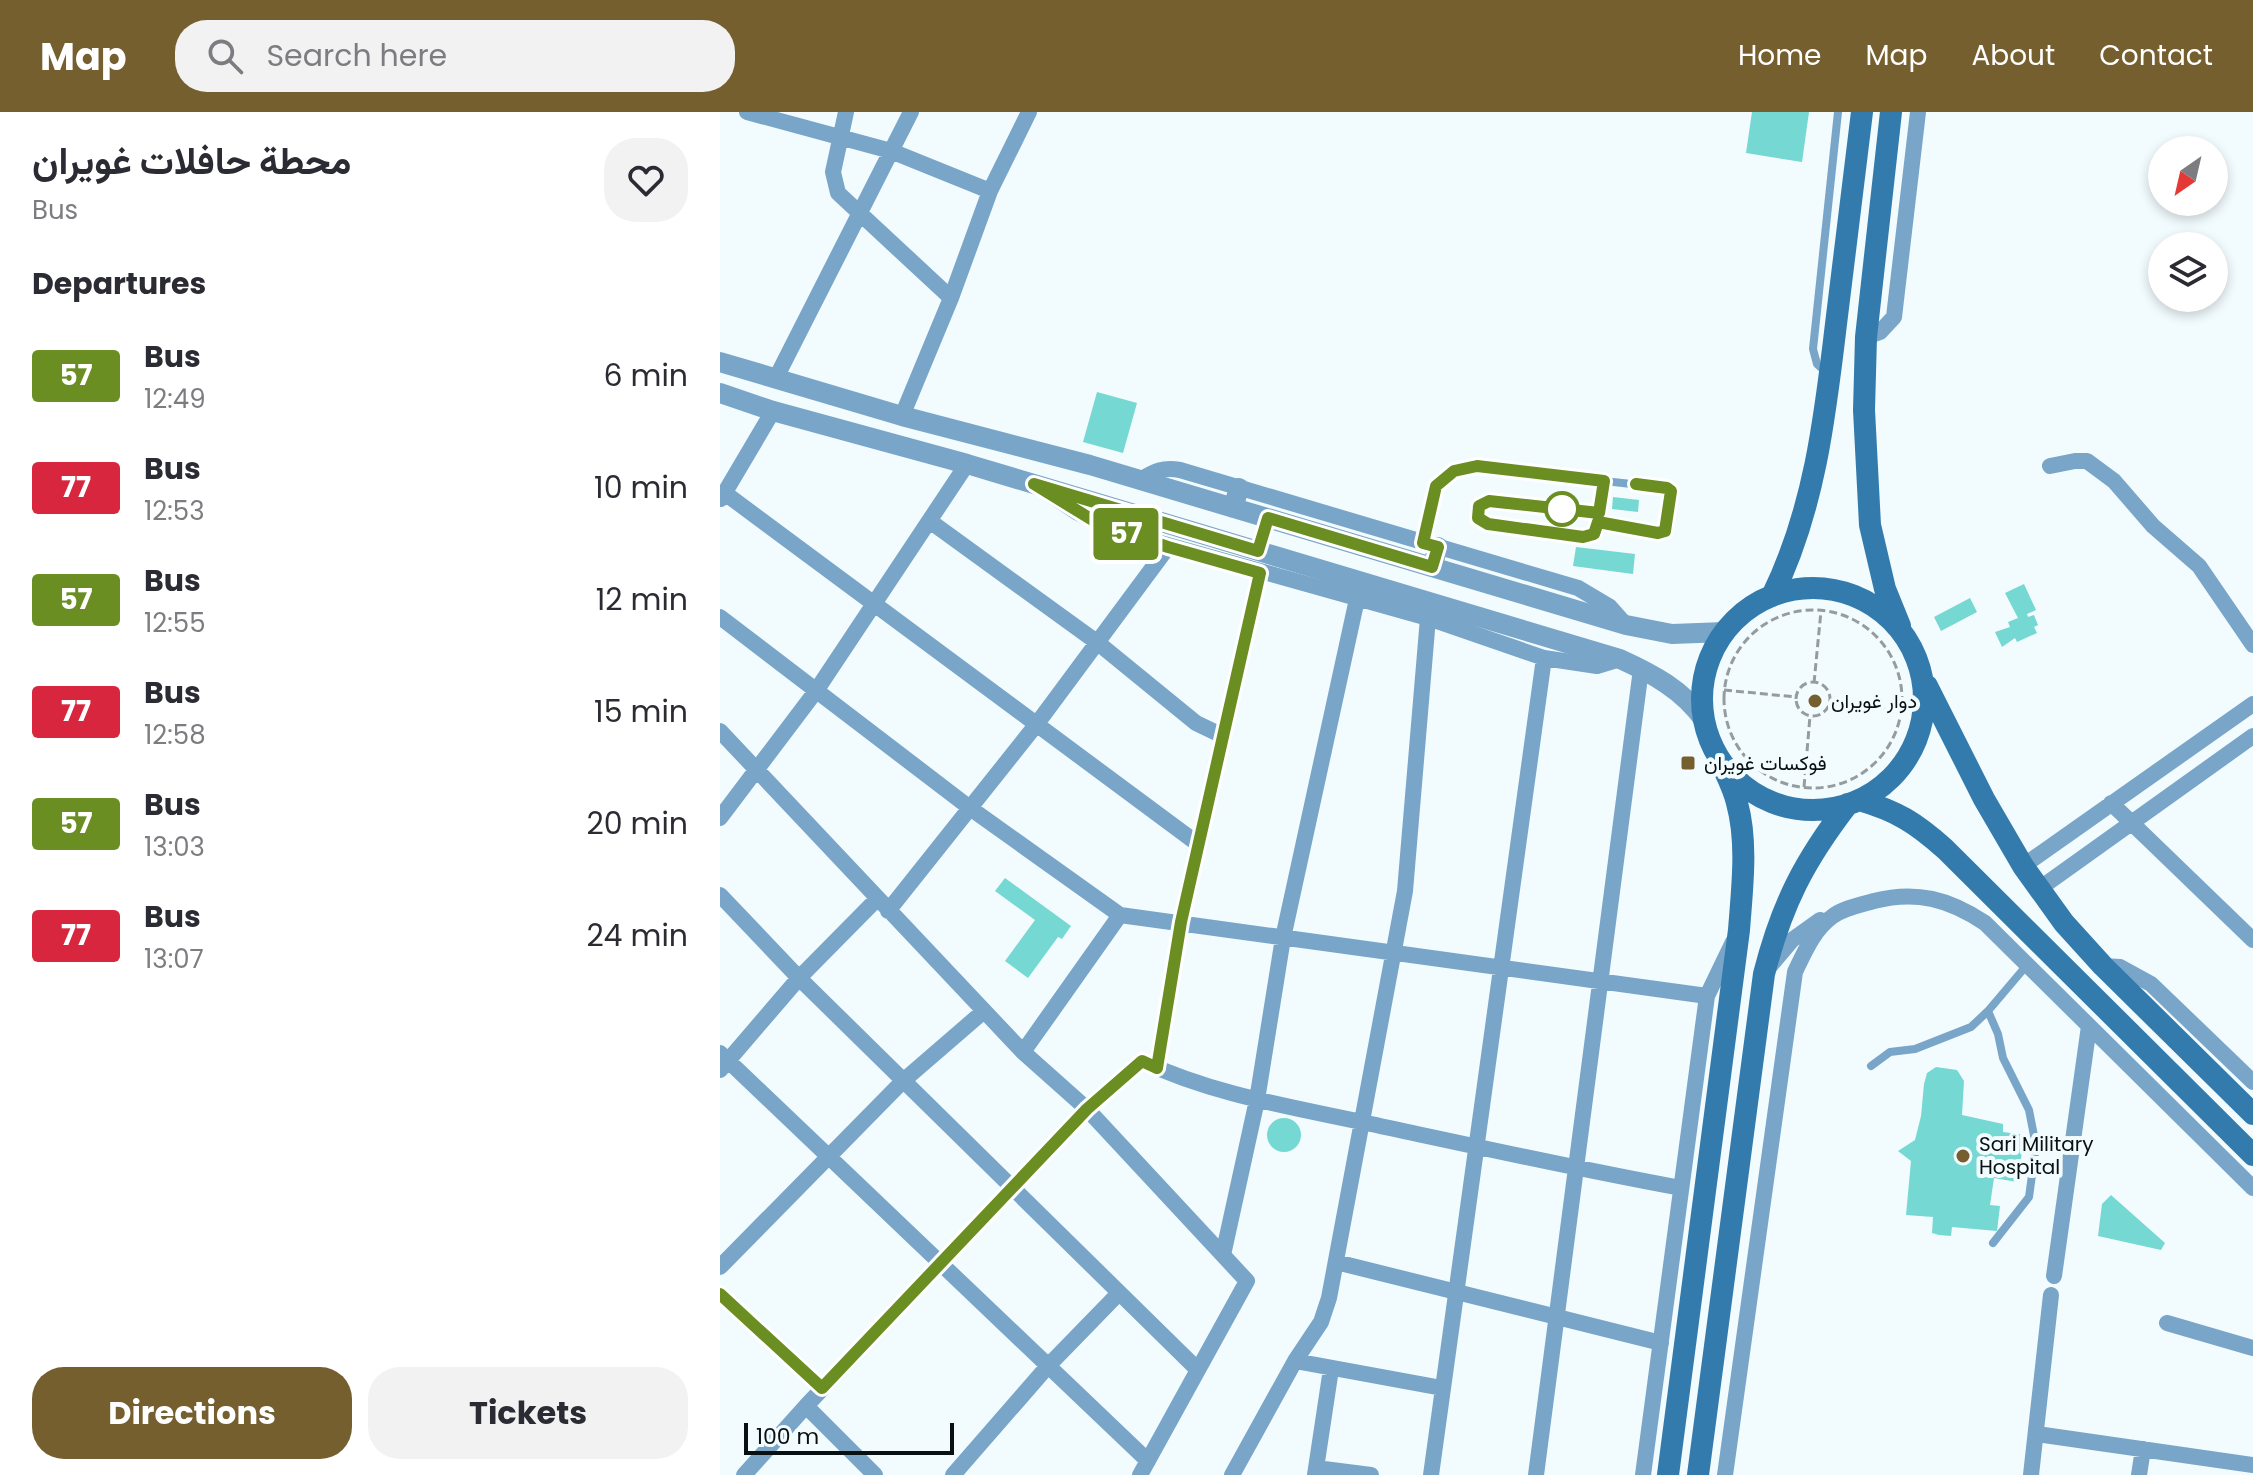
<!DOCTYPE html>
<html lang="en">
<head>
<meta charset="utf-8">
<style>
  body { margin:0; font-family:Poppins,Vazirmatn,sans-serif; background:#f2f2f3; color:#2b2b33; height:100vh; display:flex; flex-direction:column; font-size:30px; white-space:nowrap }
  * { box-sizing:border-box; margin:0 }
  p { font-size:26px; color:#7c7c81 }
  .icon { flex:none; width:44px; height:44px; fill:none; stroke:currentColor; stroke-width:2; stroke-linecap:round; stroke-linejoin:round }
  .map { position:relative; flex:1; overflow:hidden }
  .sheet { display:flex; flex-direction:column; background:#fff; width:720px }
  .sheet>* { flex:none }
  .badge { padding:0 16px; border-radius:6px; font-size:28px; line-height:52px }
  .needle { width:52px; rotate:214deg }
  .fabs { position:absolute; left:1428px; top:24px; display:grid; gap:16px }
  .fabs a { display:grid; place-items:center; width:80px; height:80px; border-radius:50%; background:#fff; box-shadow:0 4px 12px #0003; font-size:40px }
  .scale { position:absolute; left:24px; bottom:20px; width:210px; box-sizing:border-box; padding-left:8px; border:4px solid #081012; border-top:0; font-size:22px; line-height:28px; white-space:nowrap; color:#081012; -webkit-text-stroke:6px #f2fbfe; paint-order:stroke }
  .map>.badge { position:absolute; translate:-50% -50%; box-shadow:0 0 0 4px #fff }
  h2 { padding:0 32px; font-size:30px; line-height:72px }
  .round { display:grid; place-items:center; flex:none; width:84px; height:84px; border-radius:32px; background:#f2f2f3 }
  .overview { display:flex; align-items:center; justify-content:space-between; height:136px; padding:0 32px }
  h1 { font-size:38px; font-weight:700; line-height:60px }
  .button { display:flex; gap:16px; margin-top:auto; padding:16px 32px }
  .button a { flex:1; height:92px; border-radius:32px; background:#755f2f; color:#fff; font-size:32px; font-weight:700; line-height:92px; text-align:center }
  .button a+a { background:#f2f2f3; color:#2b2b33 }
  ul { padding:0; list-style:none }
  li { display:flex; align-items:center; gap:24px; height:112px; padding:0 32px }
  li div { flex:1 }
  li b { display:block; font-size:30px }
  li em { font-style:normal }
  li .badge { min-width:88px; font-weight:700; text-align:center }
  header { display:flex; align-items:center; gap:48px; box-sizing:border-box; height:112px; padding:0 40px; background:#755f2f; color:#fff }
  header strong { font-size:38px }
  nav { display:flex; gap:44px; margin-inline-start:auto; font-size:28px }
  .search { width:560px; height:72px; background:#f2f2f3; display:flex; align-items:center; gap:20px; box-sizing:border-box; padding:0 28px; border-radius:32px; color:#7c7c81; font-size:30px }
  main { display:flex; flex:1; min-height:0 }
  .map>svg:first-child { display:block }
</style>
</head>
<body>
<header>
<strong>Map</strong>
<div class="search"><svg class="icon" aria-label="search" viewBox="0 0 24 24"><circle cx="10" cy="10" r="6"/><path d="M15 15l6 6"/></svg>Search here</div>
<nav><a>Home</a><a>Map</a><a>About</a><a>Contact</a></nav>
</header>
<main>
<section class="sheet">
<div class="overview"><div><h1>محطة حافلات غويران</h1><p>Bus</p></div><a class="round"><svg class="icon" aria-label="heart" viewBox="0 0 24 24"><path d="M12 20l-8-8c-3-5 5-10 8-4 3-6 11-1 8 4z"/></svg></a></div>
<h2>Departures</h2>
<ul>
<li><span class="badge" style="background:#6b8e23;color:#fff">57</span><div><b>Bus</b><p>12:49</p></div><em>6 min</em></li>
<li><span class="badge" style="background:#d7263d;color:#fff">77</span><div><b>Bus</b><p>12:53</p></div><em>10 min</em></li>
<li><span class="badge" style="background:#6b8e23;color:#fff">57</span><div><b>Bus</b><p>12:55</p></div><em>12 min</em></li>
<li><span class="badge" style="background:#d7263d;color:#fff">77</span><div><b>Bus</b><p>12:58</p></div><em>15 min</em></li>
<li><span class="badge" style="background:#6b8e23;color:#fff">57</span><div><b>Bus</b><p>13:03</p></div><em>20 min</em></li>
<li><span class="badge" style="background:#d7263d;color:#fff">77</span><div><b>Bus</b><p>13:07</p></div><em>24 min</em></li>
</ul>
<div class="button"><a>Directions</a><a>Tickets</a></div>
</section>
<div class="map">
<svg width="1533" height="1363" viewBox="0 0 1533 1363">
  <rect width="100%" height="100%" fill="#f2fbfe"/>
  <path fill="#75d8d2" d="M1032 0H1089L1082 50 1026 41Z
    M377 280 417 291 403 341 363 330Z
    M893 385 919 388 918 400 892 397Z
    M856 435 915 442 913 462 853 454Z
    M1304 472 1316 498 1307 502 1308 505 1314 503 1318 513 1314 515 1317 521 1297 530 1295 526 1282 535 1275 520 1290 515 1288 510 1298 506 1285 481Z
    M1250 486 1257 500 1221 519 1214 505Z
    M285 766 351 814 342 827 338 825 308 866 285 849 315 808 275 779Z
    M1216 955 1237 958 1244 969 1242 1003 1283 1012V1020L1305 1023 1297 1070 1274 1066 1270 1093 1280 1094 1277 1119 1232 1115 1231 1124 1219 1123 1212 1121 1213 1105 1186 1103 1191 1049 1178 1039 1195 1028 1201 1004 1204 972 1207 961Z
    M547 1023a17 17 0 1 1 34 0a17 17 0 1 1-34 0Z
    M1391 1083 1445 1131 1441 1138 1378 1124 1382 1092Z"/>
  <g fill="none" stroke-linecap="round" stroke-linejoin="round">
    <path stroke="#949c9f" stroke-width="3" stroke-dasharray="8 4" stroke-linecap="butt" d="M1004 587a89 89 0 1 1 178 0a89 89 0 1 1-178 0Z
      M1076 587a17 17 0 1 1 34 0a17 17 0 1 1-34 0Z
      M1094 571 1101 499
      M1004 578 1076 585
      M1109 589 1181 599
      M1084 675 1090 604"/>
    <path stroke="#79a5c8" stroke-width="8" d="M1107 261 1097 252 1093 237 1118 0
      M879 401 769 389 759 394 758 406 773 413 870 424 877 417 884 369
      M704 430C711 393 708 364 751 354L947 376 951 379 945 419 938 421 878 410
      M1151 954 1170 940 1195 937 1251 915 1268 899
      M1273 1131 1309 1085 1316 1034 1309 998 1283 946 1278 922 1268 899 1307 853"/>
    <path stroke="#79a5c8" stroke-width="16" d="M27 0 171 39 270 79
      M126 0 113 60 118 81 231 186
      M1146 225 1160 220 1174 205 1198 0
      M56 266 191 0
      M182 304 231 186 270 79 309 0
      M1330 354 1355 349H1367L1394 369 1433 414 1479 454 1533 533
      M420 368C435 359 443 355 460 358L858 476 890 495 906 513
      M326 380 358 401 401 420 708 506 824 546 877 554 900 547
      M6 382 478 732
      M1 387 53 299
      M211 410 378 531 476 611 503 624
      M0 505 250 696 400 803 987 884
      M0 619 303 940 367 997 527 1169 420 1363
      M1391 691 1533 828
      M0 706 96 579 247 352
      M1303 754 1533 592
      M1319 777 1533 624
      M0 783 79 866 478 1258
      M168 799 316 613 448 435
      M1050 854 1072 828 1100 808
      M1383 854 1400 855 1431 872 1533 970
      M303 940 400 803
      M0 941 428 1349
      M437 956 461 810 540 461
      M0 958 79 866 157 787
      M503 1143 537 988 563 826 637 487
      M616 1150 941 1231
      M0 1155 183 969 264 899
      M1334 1164 1369 914
      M0 1182 102 1276
      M1447 1211 1533 1236
      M575 1249 722 1276
      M86 1294 155 1363
      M1317 1322 1533 1353
      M596 1356 651 1363
      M24 1363 86 1294 367 997 422 949C494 983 573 995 651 1012 754 1034 857 1057 961 1076
      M233 1363 328 1254 399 1181
      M512 1363 575 1249 601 1210 609 1186 685 779 708 506
      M595 1363 611 1257
      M711 1363 824 546
      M816 1363 921 557
      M923 1363 987 884 1013 830
      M1005 1363 1075 860C1084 841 1094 817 1113 804 1124 796 1140 793 1154 789 1196 778 1229 787 1265 811L1533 1076
      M1311 1363 1331 1183
      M1419 1363 1423 1337"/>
    <path stroke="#79a5c8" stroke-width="20" d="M0 250 182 304 370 353 906 513 952 522 1005 520
      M0 281 53 299 247 352 900 547C933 562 963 578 984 608
      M513 396 519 376
      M712 455 718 435"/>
    <path stroke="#347bad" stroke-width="22" d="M1171 0 1146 225 1144 298 1150 413 1165 477 1180 514
      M982 587a111 111 0 1 1 222 0a111 111 0 1 1-222 0Z
      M1052 484C1094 399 1105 306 1116 212 1125 141 1133 71 1142 0
      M1207 574 1264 687 1303 754 1344 811 1383 854 1533 1002
      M1139 688C1177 699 1196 711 1225 737L1533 1043
      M948 1363 1019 818C1022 777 1028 731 1017 691 1013 674 1004 659 998 644
      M978 1363 1044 862C1062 792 1084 749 1128 692"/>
  </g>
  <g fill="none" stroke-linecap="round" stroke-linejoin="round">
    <g stroke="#fff" stroke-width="18">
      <path id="line" d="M0 1182 102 1276 367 997 422 949 437 956 461 810 540 461 448 435 379 412 314 372 538 439 548 406 712 455 718 435 703 431 716 374 734 359 757 354 884 369 879 401 769 389 759 394 758 406 768 412 863 425 874 422 878 410 938 421 945 419 951 379 947 376 916 372"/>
    </g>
    <use href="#line" stroke="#6b8e23" stroke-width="12"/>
  </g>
  <circle fill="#fff" stroke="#6b8e23" stroke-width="4" cx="842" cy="397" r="16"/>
  <g fill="#755f2f" stroke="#f2fbfe" stroke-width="3">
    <circle cx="1095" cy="589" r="8"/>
    <rect x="960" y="643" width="16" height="16" rx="4"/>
    <circle cx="1243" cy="1044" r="8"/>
  </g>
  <g text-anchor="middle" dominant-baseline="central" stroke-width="8" stroke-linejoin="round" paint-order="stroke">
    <g font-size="20" fill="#081012" stroke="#f2fbfe" text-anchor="start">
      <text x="1111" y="589">دوار غويران</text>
      <text x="984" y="651">فوكسات غويران</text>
      <text x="1259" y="1032">Sari Military<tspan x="1259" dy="23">Hospital</tspan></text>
    </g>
  </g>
</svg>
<div class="fabs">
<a><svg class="needle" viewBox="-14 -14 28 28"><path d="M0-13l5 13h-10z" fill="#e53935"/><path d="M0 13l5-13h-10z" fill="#7c7c81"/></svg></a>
<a><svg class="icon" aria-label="layers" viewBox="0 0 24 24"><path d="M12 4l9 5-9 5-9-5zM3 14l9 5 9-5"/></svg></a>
</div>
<div class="scale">100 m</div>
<b class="badge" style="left:406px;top:422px;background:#6b8e23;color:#fff">57</b>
</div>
</main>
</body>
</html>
